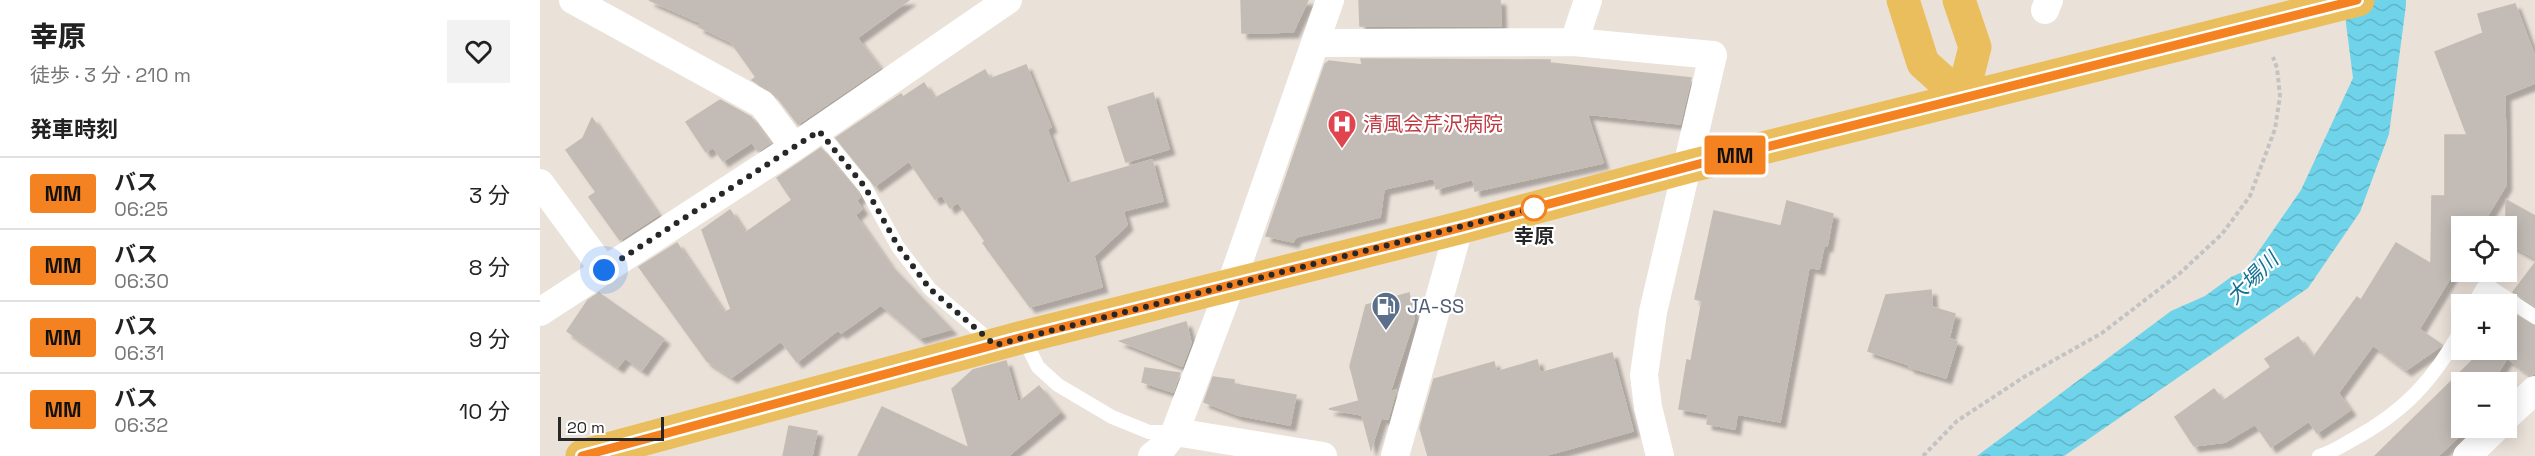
<!DOCTYPE html>
<html lang="ja">
<head>
<meta charset="utf-8">
<style>
  body { margin:0; font-family:"Space Grotesk","Noto Sans JP",sans-serif; background:#f2f2f2; color:#222; height:100vh; display:flex; flex-direction:column; font-size:22px; white-space:nowrap }
  * { box-sizing:border-box; margin:0 }
  p { font-size:20px; color:#767676 }
  .icon { flex:none; width:33px; height:33px; fill:none; stroke:currentColor; stroke-width:2; stroke-linecap:round; stroke-linejoin:round }
  .map { position:relative; flex:1; overflow:hidden }
  .drawer { display:flex; flex-direction:column; background:#fff; width:540px }
  .drawer>* { flex:none }
  .badge { padding:0 12px; border-radius:4px; font-size:21px; line-height:39px }
  .fabs { position:absolute; left:1911px; top:216px; display:grid; gap:12px }
  .fabs a { display:grid; place-items:center; width:66px; height:66px; border-radius:0px; background:#fff; box-shadow:0 3px 15px #0003; font-size:30px }
  .scale { position:absolute; left:18px; bottom:15px; width:106px; box-sizing:border-box; padding-left:6px; border:3px solid #272727; border-top:0; font-size:16px; line-height:21px; white-space:nowrap; color:#272727; -webkit-text-stroke:4px #fff; paint-order:stroke }
  .you { position:absolute; width:30px; height:30px; margin:-15px; border:4px solid #fff; border-radius:50%; background:#1a73e8; box-shadow:0 0 0 9px #1a73e833 }
  .map>.badge { position:absolute; translate:-50% -50%; box-shadow:0 0 0 3px #fff }
  h2 { padding:0 30px; font-size:22px; line-height:54px }
  .round { display:grid; place-items:center; flex:none; width:63px; height:63px; border-radius:0px; background:#f2f2f2 }
  .headline { display:flex; align-items:center; justify-content:space-between; height:102px; padding:0 30px }
  h1 { font-size:28px; font-weight:800; line-height:45px }
  ul { padding:0; list-style:none }
  li { display:flex; align-items:center; gap:18px; height:72px; padding:0 30px; border-top:2px solid #e0e0e0 }
  li div { flex:1 }
  li b { display:block; font-size:22px }
  li em { font-style:normal }
  li .badge { min-width:66px; font-weight:700; text-align:center }
  main { display:flex; flex:1; min-height:0 }
  .map>svg:first-child { display:block }
</style>
</head>
<body>
<main>
<section class="drawer">
<div class="headline"><div><h1>幸原</h1><p>徒歩 · 3 分 · 210 m</p></div><a class="round"><svg class="icon" aria-label="heart" viewBox="0 0 24 24"><path d="M12 20l-8-8c-3-5 5-10 8-4 3-6 11-1 8 4z"/></svg></a></div>
<h2>発車時刻</h2>
<ul>
<li><span class="badge" style="background:#f58220;color:#111">MM</span><div><b>バス</b><p>06:25</p></div><em>3 分</em></li>
<li><span class="badge" style="background:#f58220;color:#111">MM</span><div><b>バス</b><p>06:30</p></div><em>8 分</em></li>
<li><span class="badge" style="background:#f58220;color:#111">MM</span><div><b>バス</b><p>06:31</p></div><em>9 分</em></li>
<li><span class="badge" style="background:#f58220;color:#111">MM</span><div><b>バス</b><p>06:32</p></div><em>10 分</em></li>
</ul>
</section>
<div class="map">
<svg width="1995" height="456" viewBox="0 0 1995 456">
  <defs>
    <pattern id="water-waves" width="16" height="10" patternUnits="userSpaceOnUse" patternTransform="scale(1.5)"><rect width="16" height="10" fill="#6fd3e9"/><path d="M0 5q4-4 8 0t8 0" fill="none" stroke="#60b5c8"/></pattern>
    <filter id="shadow"><feDropShadow dx="5.5" dy="5.5" stdDeviation="1.5" flood-color="#0004"/></filter>
  </defs>
  <rect width="100%" height="100%" fill="#eae1d9"/>
  <path fill="url(#water-waves)" d="M1803 0H1866V5L1849 134 1820 212 1768 288 1524 456H1437L1631 311 1665 296 1691 277 1705 271 1761 190 1813 78Z"/>
  <path fill="#c2bbb6" stroke="#c4bdb3" stroke-width="1.5" filter="url(#shadow)" d="M109 0H369L317 38 340 68 258 124 235 94 212 80 216 77 191 42 159 27 161 23Z
    M701 0H768L753 32 702 33Z
    M819 0H960L961 26H820Z
    M1975 4 1995 57V83L1965 95 1966 185 1941 226 1922 218V258L1879 329 1902 345 1866 370 1833 345 1798 393 1810 410 1777 433 1769 421 1731 447 1715 424 1685 442 1654 446 1635 417 1674 389 1683 401 1731 367 1725 359 1758 337 1773 358 1817 297 1821 300 1856 243 1891 264 1892 196H1905V135H1927L1895 52 1943 33 1938 14Z
    M821 59 1010 60V63L1151 78 1140 124 1047 114 1063 163 935 191 933 179 896 189 894 178 844 189 840 217 756 237 753 242 726 236 785 64 789 61 822 65Z
    M486 65 511 127 507 129 527 184 612 160 623 201 583 211 587 225 554 256 562 287 490 307 443 243 445 241 418 202 410 208 402 195 395 199 369 161 335 186 296 138 361 94 363 97 384 83 394 99 445 70 450 79Z
    M613 93 629 149 586 162 568 107Z
    M180 100 211 117 230 143 218 151 212 142 183 161 173 147 166 152 146 122Z
    M52 118 118 215 80 240 49 197 56 192 26 150 43 138Z
    M281 148 318 192 320 197 316 200 322 209 315 215 349 264 411 329 380 338 341 305 301 333 298 330 257 362 241 341 192 377 167 361 99 267 137 243 184 313 191 309 162 230 190 210 205 233 252 200 237 178Z
    M1966 200 1995 216V258L1966 242Z
    M1247 201 1293 214 1287 246H1284L1279 269 1269 267 1240 422 1197 414 1195 429 1167 424 1168 414 1139 409 1147 360 1151 361 1162 301 1155 299 1174 211 1241 226Z
    M1995 263V306L1973 292Z
    M1391 290 1392 307 1415 314 1409 338 1417 342 1406 378 1369 367V365L1328 351 1346 295Z
    M59 293 124 339 102 370 85 358 78 367 27 331 48 300Z
    M869 293 874 319 850 392 856 390 848 419 841 418 831 449 822 415 789 409 819 401 810 366 826 305Z
    M1966 309 1995 326V374L1990 375 1967 358 1952 382H1922V433L1898 456H1835L1943 350H1966Z
    M646 322 651 343 642 366 580 341Z
    M1072 353 1093 431 1003 456H888L880 428 894 379 954 362 956 372 997 360 1000 373Z
    M466 361 478 403 499 386 520 412 468 456H318L342 407 429 448 412 389 433 370Z
    M605 368 640 373 633 392 602 382Z
    M673 377 694 380V384L756 395 750 425 698 415 664 402Z
    M249 426 277 431 272 456H243Z"/>
  <g fill="none" stroke-linecap="round" stroke-linejoin="round">
    <path stroke="#c3c3c3" stroke-width="4" stroke-dasharray="4.5 3" stroke-linecap="butt" d="M1383 456 1417 421 1484 377 1562 333 1639 274 1682 234 1710 196 1735 129 1740 96 1737 68 1733 57"/>
    <path stroke="#fff" stroke-width="14" d="M279 131 325 187 358 247 390 289 453 343
      M1934 304 1943 288 1947 285 1995 317
      M483 337 498 367 518 385 572 417 609 432H635
      M1779 456C1791 453 1801 446 1812 440 1864 412 1894 380 1922 328"/>
    <path stroke="#fff" stroke-width="28" d="M33 0 222 104 254 147
      M1505 10 1509 0
      M1034 42 1048 0
      M775 43 1034 42 1173 55 1113 312 1104 375 1108 407 1120 456
      M0 183 64 270
      M0 312 254 147 468 0
      M1966 417 1995 390
      M635 432 691 284 790 0
      M612 456 623 447 635 432 783 456
      M855 456 919 228
      M1927 456 1956 428"/>
    <path stroke="#eabe5d" stroke-width="33" d="M1363 0 1383 63 1422 98 1435 47 1419 0
      M42 456 483 337 919 228 1147 167 1818 0"/>
  </g>
  <g fill="none" stroke-linecap="round" stroke-linejoin="round">
    <g stroke="#fff" stroke-width="14">
      <path id="line" d="M42 456 483 337 919 228 1170 161 1817 0"/>
    </g>
    <use href="#line" stroke="#f58220" stroke-width="9"/>
    <path stroke="#272727" stroke-width="6" stroke-dasharray="0 10.8" d="M64 270 279 131 325 187 358 246 390 289 455 345 994 208"/>
  </g>
  <defs>
    <g id="hospital-pin" transform="scale(1.5)"><path d="M0 17L-7.5 6A9.5 9.5 0 1 1 7.5 6Z" fill="#e0444e" stroke="#fff"/><path d="M-5-5h3v3.5h4V-5h3V5h-3V1.5h-4V5h-3Z" fill="#fff"/></g>
    <g id="fuel-pin" transform="scale(1.5)"><path d="M0 17L-7.5 6A9.5 9.5 0 1 1 7.5 6Z" fill="#5c6f8a" stroke="#fff"/><path d="M-5.5-6h7V0h2V4h1.3V-2.5L3-4.5l.8-.8L6-3V5H2.5V1h-1V6h-7ZM-4.2-4.7v3.2H.2V-4.7Z" fill="#fff"/></g>
  </defs>
  <g fill-rule="evenodd">
    <use href="#hospital-pin" x="802" y="124"/>
    <use href="#fuel-pin" x="846" y="306"/>
  </g>
  <circle fill="#fff" stroke="#f58220" stroke-width="3" cx="994" cy="208" r="12"/>
  <g text-anchor="middle" dominant-baseline="central" stroke-width="4.5" stroke-linejoin="round" paint-order="stroke">
    <g font-size="20" fill="#be3a42" stroke="#fff" text-anchor="start">
      <text x="823" y="124">清風会芹沢病院</text>
    </g>
    <g font-size="20" font-weight="bold" fill="#272727" stroke="#fff">
      <text x="994" y="236">幸原</text>
    </g>
    <g font-size="20" fill="#4e5e75" stroke="#fff" text-anchor="start">
      <text x="867" y="306">JA-SS</text>
    </g>
    <g font-size="21" font-style="italic" fill="#127091" stroke="#fff">
      <text transform="translate(1712 278) rotate(-45)">大場川</text>
    </g>
  </g>
</svg>
<div class="fabs">
<a><svg class="icon" aria-label="locate" viewBox="0 0 24 24"><circle cx="12" cy="12" r="6"/><path d="M12 2v4M12 18v4M2 12h4M18 12h4"/></svg></a>
<a>+</a>
<a>−</a>
</div>
<div class="scale">20 m</div>
<div class="you" style="left:64px;top:270px"></div>
<b class="badge" style="left:1195px;top:155px;background:#f58220;color:#111">MM</b>
</div>
</main>
</body>
</html>
